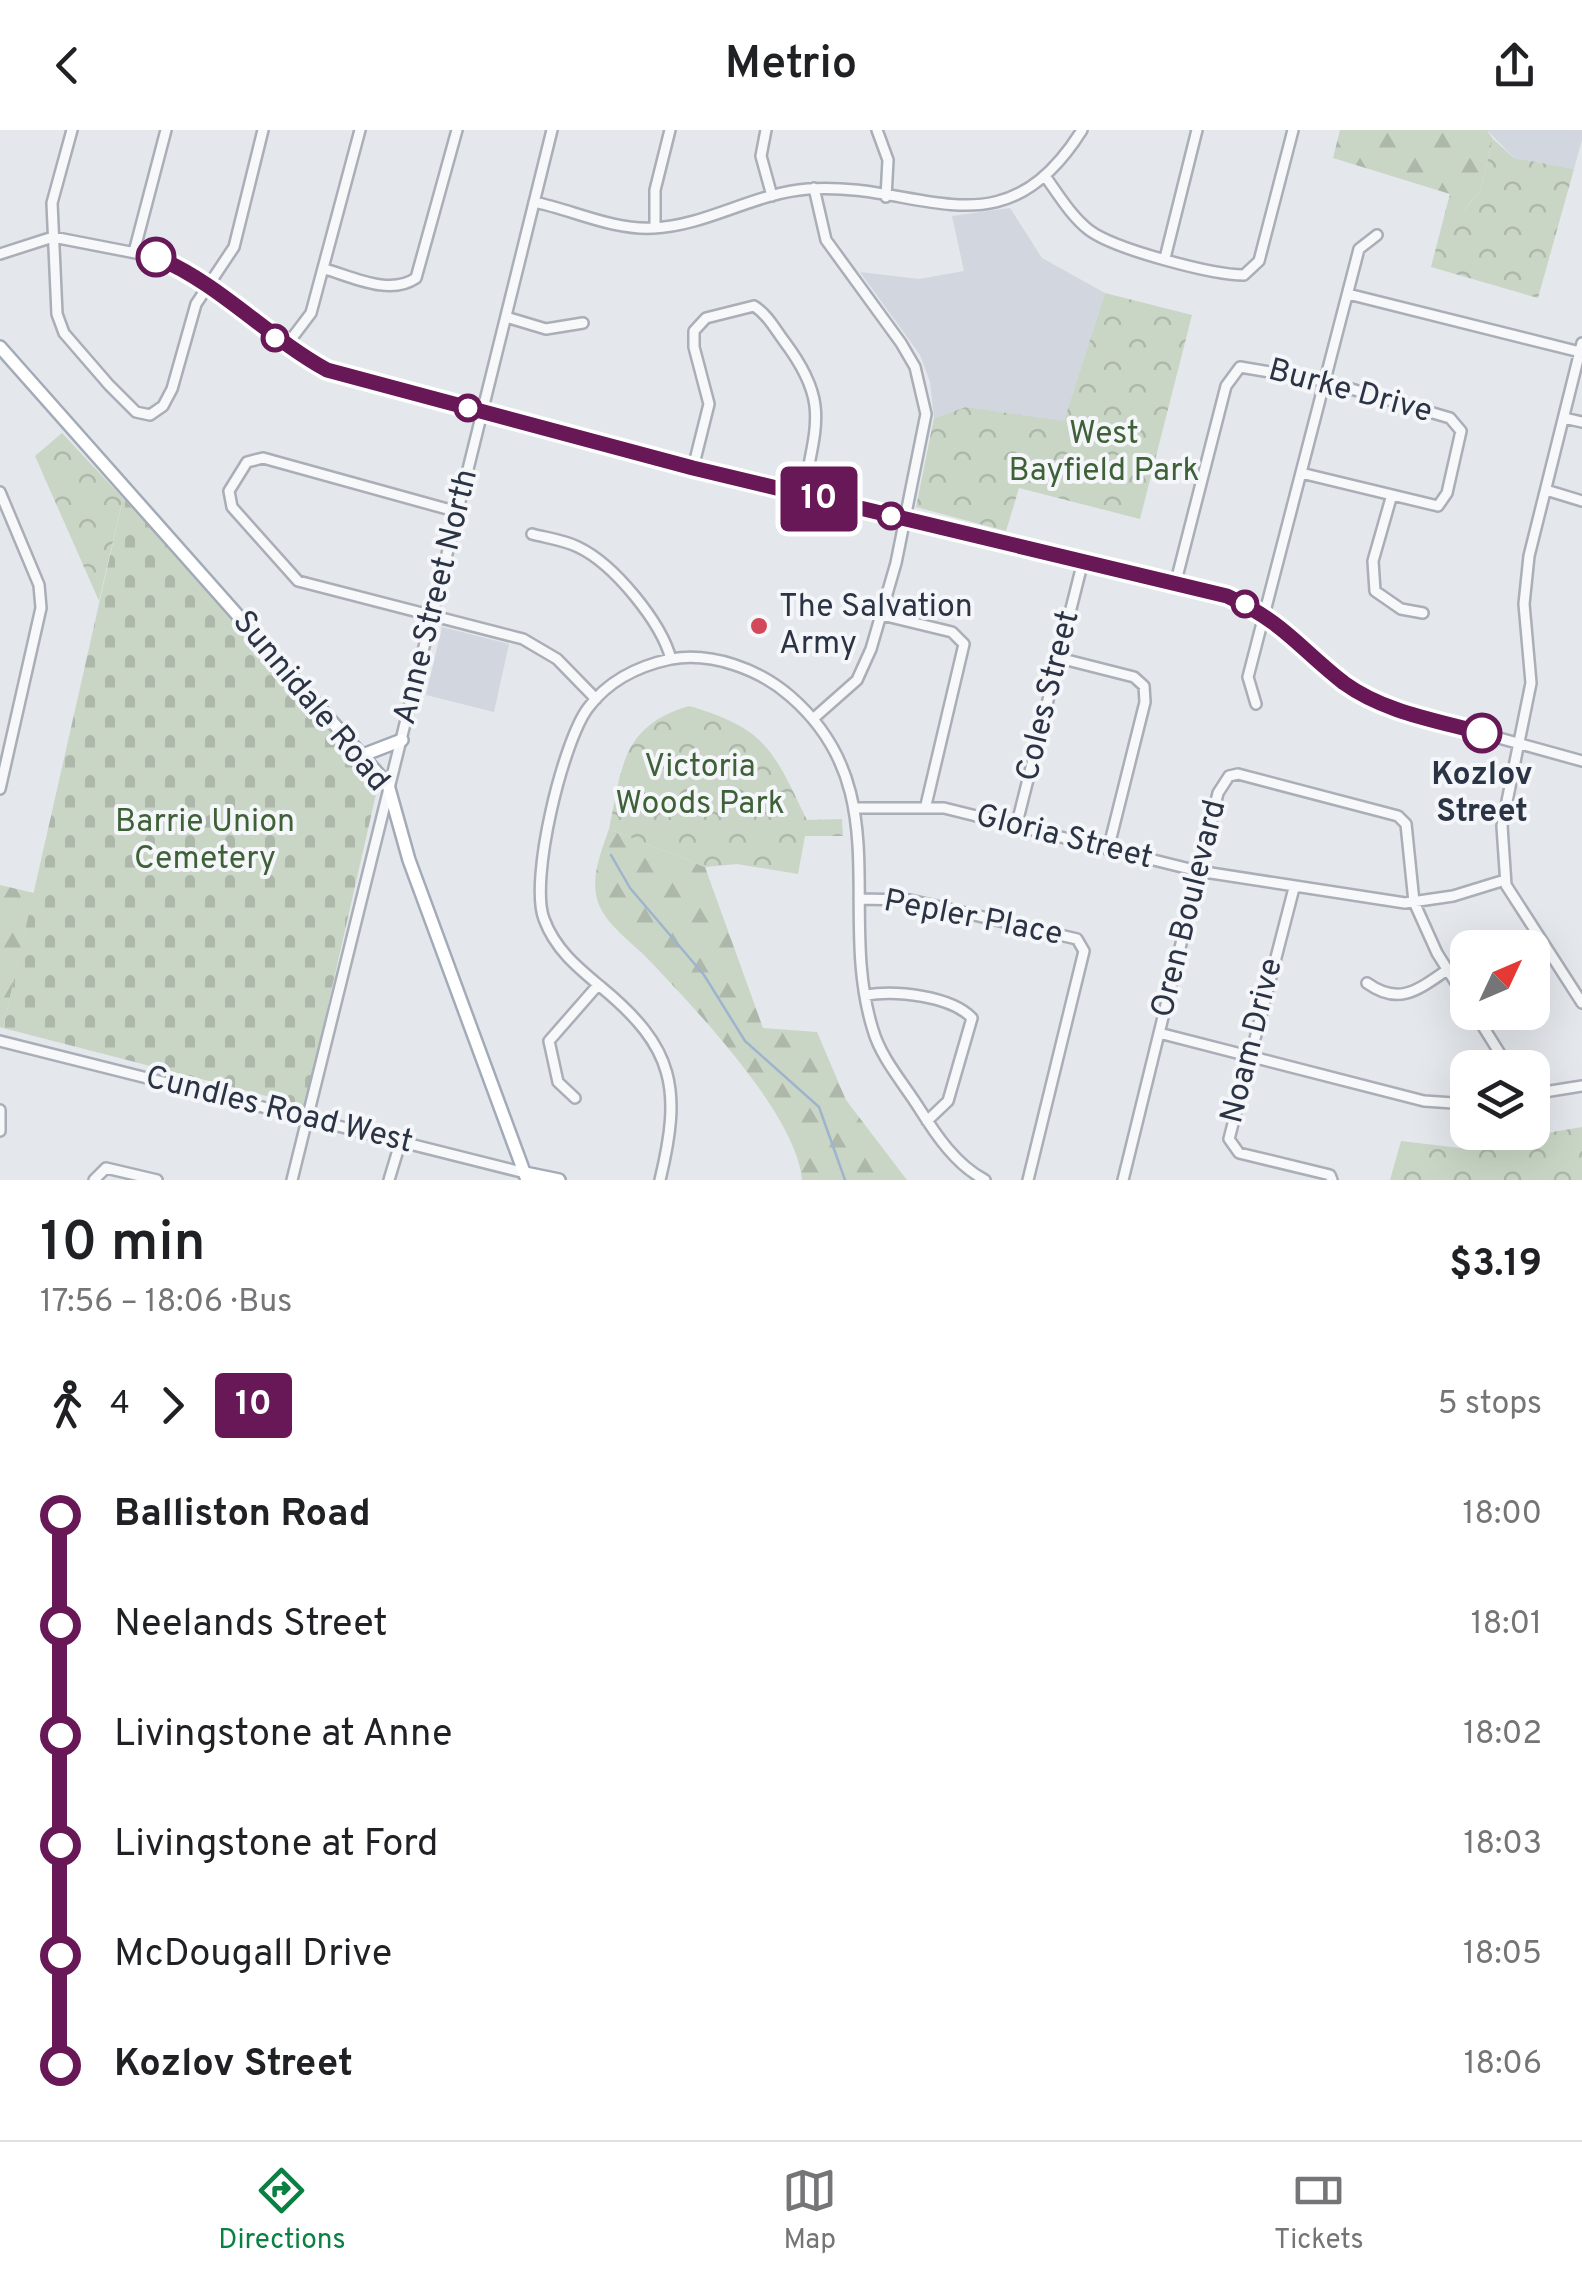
<!DOCTYPE html>
<html lang="en">
<head>
<meta charset="utf-8">
<style>
  body { margin:0; font-family:Overpass,sans-serif; background:#f2f2f2; color:#202124; height:100vh; display:flex; flex-direction:column; font-size:38px; white-space:nowrap }
  * { box-sizing:border-box; margin:0 }
  p { font-size:32px; color:#757577 }
  .icon { flex:none; width:55px; height:55px; fill:none; stroke:currentColor; stroke-width:2; stroke-linecap:round; stroke-linejoin:round }
  .map { position:relative; height:1050px; overflow:hidden }
  .panel { display:flex; flex-direction:column; background:#fff; flex:1 }
  .panel>* { flex:none }
  .badge { padding:0 20px; border-radius:8px; font-size:35px; line-height:65px }
  .needle { width:65px; rotate:46deg }
  .fabs { position:absolute; left:1450px; top:800px; display:grid; gap:20px }
  .fabs a { display:grid; place-items:center; width:100px; height:100px; border-radius:20px; background:#fff; box-shadow:0 10px 40px #0002; font-size:50px }
  .map>.badge { position:absolute; translate:-50% -50%; box-shadow:0 0 0 5px #fff }
  .legs { display:flex; align-items:center; gap:15px; height:110px; padding:0 40px; font-size:32px }
  .legs p { margin-inline-start:auto }
  .overview { display:flex; align-items:center; justify-content:space-between; height:170px; padding:0 40px }
  h1 { font-size:55px; font-weight:600; line-height:75px }
  ul { padding:0 40px; list-style:none }
  li { display:flex; align-items:center; gap:35px; height:110px; font-size:38px }
  li i { display:grid; place-items:center; width:15px; height:100%; margin:0 12px; background:currentColor }
  li i::after { content:''; width:25px; height:25px; margin:-12px; border:8px solid; border-radius:50%; background:#fff }
  li p { margin-inline-start:auto }
  li:first-child i { background:linear-gradient(#0000 50%,currentColor 0) }
  li:last-child i { background:linear-gradient(currentColor 50%,#0000 0) }
  header { display:flex; justify-content:space-between; align-items:center; height:130px; padding:0 40px; background:#fff; font-size:45px; font-weight:600 }
  .menu { display:flex; justify-content:space-around; align-items:center; height:140px; border-top:2px solid #e0e0e0; background:#fff; font-size:28px; color:#757577 }
  .menu a { display:grid; justify-items:center; gap:5px }
  .menu .active { color:#0b8043 }
  .map>svg:first-child { display:block }
</style>
</head>
<body>
<header><svg class="icon" aria-label="back" viewBox="0 0 24 24"><path d="M15 5l-7 7 7 7"/></svg>Metrio<svg class="icon" aria-label="share" viewBox="0 0 24 24"><path d="M12 15V3M7 8l5-5 5 5M5 13v7h14v-7"/></svg></header>
<div class="map">
<svg width="1582" height="1050" viewBox="0 0 1582 1050">
  <defs>
    <pattern id="forest-firs" width="22" height="20" patternUnits="userSpaceOnUse" patternTransform="scale(2.5)"><rect width="22" height="20" fill="#c9d6c5"/><path d="M5 1l3.5 6h-7zM16 11l3.5 6h-7z" fill="#adb8ab"/></pattern>
    <pattern id="cemetery-stones" width="16" height="16" patternUnits="userSpaceOnUse" patternTransform="scale(2.5)"><rect width="16" height="16" fill="#c9d6c5"/><path d="M2 7V4a2 2 0 0 1 4 0v3zM10 15v-3a2 2 0 0 1 4 0v3z" fill="#adb8ab"/></pattern>
    <pattern id="park-crowns" width="20" height="18" patternUnits="userSpaceOnUse" patternTransform="scale(2.5)"><rect width="20" height="18" fill="#c9d6c5"/><path d="M2 6a3 3 0 1 1 6 0M12 15a3 3 0 1 1 6 0" fill="none" stroke="#adb8ab"/></pattern>
  </defs>
  <rect width="100%" height="100%" fill="#e4e7ec"/>
  <path fill="#d2d6de" d="M1487 0H1582V10L1574 39 1514 28Z
    M1010 78 1042 128 1105 163 1064 292 966 277 934 288 930 252 920 225 860 142 919 149 964 141 952 86Z
    M442 497 509 514 494 582 426 565Z"/>
  <path fill="url(#forest-firs)" d="M1340 0H1487L1493 9 1480 61 1463 81 1446 79 1450 64 1333 28Z
    M609 699 705 737 763 898 817 902 846 970 907 1050H802C797 985 696 880 650 831 636 816 612 799 602 781 587 755 600 725 609 699Z
    M0 755 34 763 3 898 0 897Z"/>
  <path fill="url(#cemetery-stones)" d="M123 368 379 651 305 976 3 898Z"/>
  <path fill="url(#park-crowns)" d="M1493 9 1514 28 1574 39 1538 168 1431 137 1446 79 1464 80 1480 61Z
    M1105 163 1192 185 1140 389 1019 358 1006 401 916 377 934 288 966 277 1064 291Z
    M62 303 123 368 99 471 35 326Z
    M689 576C768 599 773 621 807 690L842 689 843 706H805L798 744 737 734 705 737 609 699C622 638 621 596 689 576Z
    M1582 997V1050H1390L1401 1011 1460 1018Z"/>
  <g fill="none" stroke-linecap="round" stroke-linejoin="round">
    <path stroke="#9fb4cc" stroke-width="2.5" d="M611 725 630 758 704 845 745 911 819 977 845 1050"/>
    <g stroke="#a9aeb7" stroke-width="14">
      <path id="minor" d="M72 0 52 73 57 184 64 203 109 255 136 282 150 285 163 276 172 259 196 174 234 117 263 0
        M766 0 761 26 772 66
        M877 0 888 30 886 67
        M1045 46C1058 64 1071 86 1089 100 1114 119 1212 145 1244 145L1259 131 1293 0
        M814 58 826 110 901 213 915 237 926 284 896 433 871 519 857 550 814 588
        M534 72C573 80 612 100 653 98 706 96 754 63 808 59 920 51 1001 129 1082 0
        M655 98V60L670 0
        M134 122 166 0
        M0 124 53 107 156 127 208 155 289 219 327 239 693 338 1227 466 1279 493 1344 552 1380 575 1582 631
        M1165 128 1197 0
        M325 139C353 147 390 166 416 148L457 0
        M1348 164 1580 222
        M506 187 546 199 583 193
        M1582 213 1529 426 1524 474 1531 553 1502 696 1506 755 1582 873
        M286 216 311 183 360 0
        M1564 288 1582 292
        M693 338 709 274 694 217V201L706 188 754 176C767 184 775 199 784 211 830 272 816 294 803 365
        M1546 360 1582 371
        M0 362 39 455 41 478 0 659
        M1391 368 1373 431 1375 461 1401 479 1423 483
        M458 382 263 328 247 332 229 361 232 377 298 451 523 509 557 529 596 569
        M532 404C547 408 564 410 578 417 614 434 661 492 671 529
        M1175 455 1226 256 1240 237 1324 251 1450 288 1461 301 1447 363 1438 376 1301 343
        M882 485 952 502 964 514 926 675
        M1059 528 1134 547 1144 556 1145 572 1108 720
        M1256 574 1248 547 1359 119 1377 105
        M857 678H944L1198 741 1405 773 1453 766 1505 750
        M1016 697 1082 435
        M1294 758 1229 1009 1239 1023 1330 1045 1332 1050
        M859 769 910 770 1077 809 1084 821 1028 1050
        M1367 853C1399 876 1418 860 1447 840
        M866 865C896 860 951 866 972 888L948 971 927 991
        M1474 882 1509 938
        M1159 903 1424 971 1468 974
        M0 911 525 1043
        M1532 964 1582 956
        M575 968 558 952 549 911 598 855
        M0 980V1001
        M94 1050 106 1038 157 1050
        M292 1050 552 0
        M389 1050 401 1010
        M660 1050C682 959 675 918 601 857 577 837 555 819 544 789 529 750 563 611 588 578 608 551 638 536 671 529 712 522 759 539 790 566 899 660 836 782 873 900 881 928 904 954 919 978 936 1005 956 1035 985 1050
        M1123 1050 1218 663 1229 646 1238 644 1398 686 1406 694 1414 772 1437 823 1468 872"/>
    </g>
    <g stroke="#a3abb8" stroke-width="16">
      <path id="major" d="M0 217 388 655 409 730 527 1050
        M363 625 402 610
        M525 1043 559 1050"/>
    </g>
    <use href="#minor" stroke="#f7f8fa" stroke-width="9"/>
    <use href="#major" stroke="#fff" stroke-width="11"/>
  </g>
  <g fill="none" stroke-linecap="round" stroke-linejoin="round">
    <g stroke="#fff" stroke-width="22">
      <path id="line-1" d="M156 127C219 153 267 207 327 240L693 338 1227 466C1285 493 1298 517 1344 553 1384 582 1435 590 1482 603"/>
    </g>
    <use href="#line-1" stroke="#681757" stroke-width="15"/>
  </g>
  <g fill="#fff" stroke="#681757" stroke-width="5">
    <circle cx="156" cy="127" r="18"/>
    <circle cx="275" cy="208" r="12"/>
    <circle cx="468" cy="278" r="12"/>
    <circle cx="891" cy="386" r="12"/>
    <circle cx="1245" cy="474" r="12"/>
    <circle cx="1482" cy="603" r="18"/>
  </g>
  <circle fill="#d1495b" stroke="#f4f6f9" stroke-width="4" cx="759" cy="496" r="10"/>
  <g text-anchor="middle" dominant-baseline="central" stroke-width="8" stroke-linejoin="round" paint-order="stroke">
    <g font-size="32" fill="#2b3445" stroke="#f4f6f9">
      <text transform="translate(1350 262) rotate(15)">Burke Drive</text>
      <text transform="translate(437 467) rotate(-76)">Anne Street North</text>
      <text transform="translate(1049 566) rotate(-76)">Coles Street</text>
      <text transform="translate(310 572) rotate(50)">Sunnidale Road</text>
      <text transform="translate(1064 708) rotate(14)">Gloria Street</text>
      <text transform="translate(1190 779) rotate(-76)">Oren Boulevard</text>
      <text transform="translate(973 789) rotate(11)">Pepler Place</text>
      <text transform="translate(1253 911) rotate(-76)">Noam Drive</text>
      <text transform="translate(279 981) rotate(14)">Cundles Road West</text>
    </g>
    <g font-size="32" fill="#3f6138" stroke="#f4f6f9">
      <text x="1104" y="305">West<tspan x="1104" dy="37">Bayfield Park</tspan></text>
      <text x="700" y="638">Victoria<tspan x="700" dy="37">Woods Park</tspan></text>
      <text x="205" y="693">Barrie Union<tspan x="205" dy="37">Cemetery</tspan></text>
    </g>
    <g font-size="32" fill="#2b3445" stroke="#f4f6f9" text-anchor="start">
      <text x="779" y="478">The Salvation<tspan x="779" dy="37">Army</tspan></text>
    </g>
    <g font-size="32" font-weight="bold" fill="#2b3445" stroke="#f4f6f9">
      <text x="1482" y="646">Kozlov<tspan x="1482" dy="37">Street</tspan></text>
    </g>
  </g>
</svg>
<div class="fabs">
<a><svg class="needle" viewBox="-14 -14 28 28"><path d="M0-13l5 13h-10z" fill="#e53935"/><path d="M0 13l5-13h-10z" fill="#757577"/></svg></a>
<a><svg class="icon" aria-label="layers" viewBox="0 0 24 24"><path d="M12 4l9 5-9 5-9-5zM3 14l9 5 9-5"/></svg></a>
</div>
<b class="badge" style="left:819px;top:369px;background:#681757;color:#fff">10</b>
</div>
<section class="panel">
<div class="overview"><div><h1>10 min</h1><p>17:56 – 18:06 · Bus</p></div><b>$3.19</b></div>
<div class="legs"><svg class="icon" aria-label="walk" viewBox="0 0 24 24"><circle cx="13" cy="4" r="2"/><path d="M13 8l-2 6 4 7M11 14l-3 7M7 12l3-4h3l4 4"/></svg>4<svg class="icon" aria-label="forward" viewBox="0 0 24 24"><path d="M9 5l7 7-7 7"/></svg><b class="badge" style="background:#681757;color:#fff">10</b><p>5 stops</p></div>
<ul>
<li><i style="color:#681757"></i><b>Balliston Road</b><p>18:00</p></li>
<li><i style="color:#681757"></i><span>Neelands Street</span><p>18:01</p></li>
<li><i style="color:#681757"></i><span>Livingstone at Anne</span><p>18:02</p></li>
<li><i style="color:#681757"></i><span>Livingstone at Ford</span><p>18:03</p></li>
<li><i style="color:#681757"></i><span>McDougall Drive</span><p>18:05</p></li>
<li><i style="color:#681757"></i><b>Kozlov Street</b><p>18:06</p></li>
</ul>
</section>
<nav class="menu">
<a class="active"><svg class="icon" aria-label="directions" viewBox="0 0 24 24"><path d="M12 3l9 9-9 9-9-9zM9 14v-3h6M13 9l2 2-2 2"/></svg>Directions</a>
<a><svg class="icon" aria-label="map" viewBox="0 0 24 24"><path d="M3 6l6-2 6 2 6-2v14l-6 2-6-2-6 2zM9 4v14M15 6v14"/></svg>Map</a>
<a><svg class="icon" aria-label="tickets" viewBox="0 0 24 24"><path d="M3 7h18v10H3zM15 7v10"/></svg>Tickets</a>
</nav>
</body>
</html>
